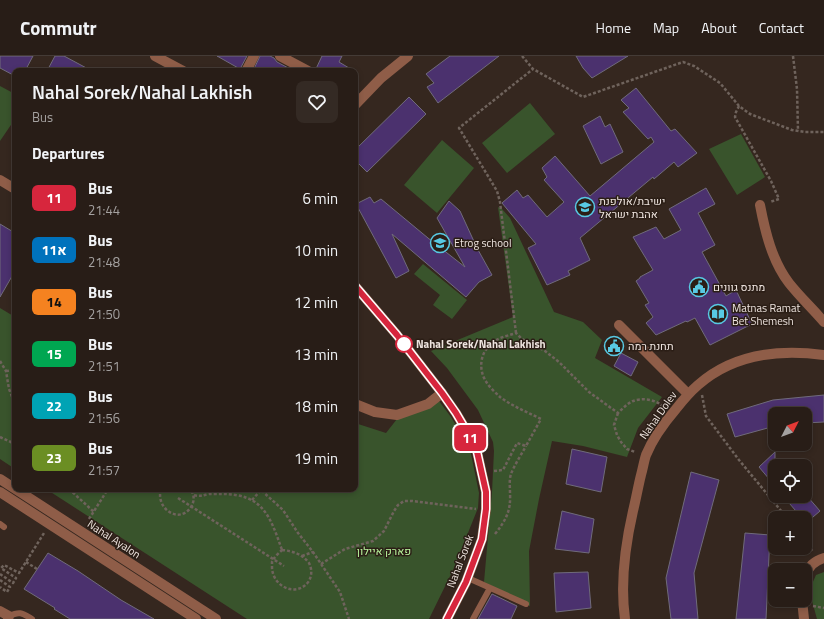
<!DOCTYPE html>
<html lang="en">
<head>
<meta charset="utf-8">
<style>
  body { margin:0; font-family:"Titillium Web",Heebo,sans-serif; background:#342a24; color:#f1f3f6; height:100vh; display:flex; flex-direction:column; font-size:15px; white-space:nowrap }
  * { box-sizing:border-box; margin:0 }
  p { font-size:13px; color:#a5a2a1 }
  .icon { flex:none; width:22px; height:22px; fill:none; stroke:currentColor; stroke-width:2; stroke-linecap:round; stroke-linejoin:round }
  .map { position:relative; flex:1; overflow:hidden }
  .drawer { position:absolute; left:12px; top:12px; width:346px; height:424px; display:flex; flex-direction:column; background:#281d17; border-radius:8px; box-shadow:0 2px 6px #0003,0 0 0 1px #443b36 }
  .drawer>* { flex:none }
  .badge { padding:0 8px; border-radius:6px; font-size:14px; line-height:26px }
  .needle { width:26px; rotate:48deg }
  .buttons { position:absolute; left:768px; top:351px; display:grid; gap:8px }
  .buttons a { display:grid; place-items:center; width:44px; height:44px; border-radius:8px; background:#281d17; box-shadow:0 2px 6px #0003,0 0 0 1px #443b36; font-size:20px }
  .map>.badge { position:absolute; translate:-50% -50%; box-shadow:0 0 0 2px #fff }
  h2 { padding:0 20px; font-size:15px; line-height:36px }
  .round { display:grid; place-items:center; flex:none; width:42px; height:42px; border-radius:8px; background:#342a24 }
  .overview { display:flex; align-items:center; justify-content:space-between; height:68px; padding:0 20px }
  h1 { font-size:19px; font-weight:600; line-height:30px }
  ul { padding:0; list-style:none }
  li { display:flex; align-items:center; gap:12px; height:52px; padding:0 20px }
  li div { flex:1 }
  li b { display:block; font-size:15px }
  li em { font-style:normal }
  li .badge { min-width:44px; font-weight:700; text-align:center }
  header { display:flex; align-items:center; gap:24px; box-sizing:border-box; height:56px; padding:0 20px; background:#281d17; border-bottom:1px solid #443b36 }
  header strong { font-size:19px }
  nav { display:flex; gap:22px; margin-inline-start:auto; font-size:14px }
  .map>svg:first-child { display:block }
</style>
</head>
<body>
<header>
<strong>Commutr</strong>
<nav><a>Home</a><a>Map</a><a>About</a><a>Contact</a></nav>
</header>
<div class="map">
<svg width="824" height="563" viewBox="0 0 824 563">
  <rect width="100%" height="100%" fill="#35271f"/>
  <path fill="#39542c" d="M0 30 15 38V63L0 85Z
    M530 47 555 78 507 117 482 87Z
    M741 78 765 121 737 139 709 93Z
    M442 84 474 112 437 157 404 129Z
    M498 151 502 153 510 162 554 256 583 266 602 284 595 302 662 341 638 372 627 401 583 390 552 385 539 443 529 495 530 550 484 526 492 436 494 395 493 386 478 354 447 312 431 295 513 261Z
    M423 208 467 244 452 263 433 249 440 239 414 218Z
    M0 252 15 261V413L0 403Z
    M439 345 451 361 470 393 479 437 478 452 453 514 429 563H247L46 433H355V367L386 377 397 363Z
    M824 516V563H817L812 545V528L816 519Z"/>
  <path fill="#4b316e" stroke="#706b7b" d="M0 0H33L25 15H15V20L0 12Z
    M55 0H64L92 15H47Z
    M217 0H247L240 13Z
    M260 0H270L274 2 277 6 294 15H253Z
    M322 0H342L339 6 354 15H315Z
    M450 0H499L438 47 427 31 434 27 426 18Z
    M576 0H628L592 22 583 12Z
    M636 32 671 75 675 73 697 97 678 111 674 106 654 123 653 121 580 182 590 204 568 215 570 219 547 229 528 192 536 188 502 147 517 134 523 142 528 139 547 161 564 146 544 124 547 121 542 112 555 100 590 140 654 86 651 81 648 83 623 56 629 52 621 44Z
    M409 41 426 58 367 116 355 104V94Z
    M600 60 605 71 610 68 623 96 601 108 583 70Z
    M706 132 715 148 698 157 715 189 702 196 726 240 736 234 752 268 710 289 695 262 687 266 686 265 656 279 646 267 653 261 645 249 649 247 636 225 640 222V221L653 214 633 181 656 171 664 183 681 174 669 153Z
    M370 141 374 147 381 143 428 182 465 211 437 162 449 145 460 155 477 192 492 219 479 226 466 241 392 178 409 215 396 222 356 148Z
    M0 168 15 177V215L0 241Z
    M621 297 638 306 631 320 614 310Z
    M824 339V366L805 367V358H775V370L735 381 727 358 773 344Z
    M572 393 607 401 601 436 566 428Z
    M775 396V430L759 411Z
    M691 416 719 424 694 517 698 563H671L666 522Z
    M783 440H807L820 455 806 467 805 466V462H802Z
    M562 455 594 463 589 497 555 493Z
    M745 477 770 479 766 563H736Z
    M48 497 78 515 121 544 154 563H70L54 553 55 552 24 533Z
    M588 516 591 552 556 556 554 517Z
    M492 538 517 550 511 563H478Z"/>
  <g fill="none" stroke-linecap="round" stroke-linejoin="round">
    <path stroke="#6f635c" stroke-width="2.5" stroke-dasharray="3 2" stroke-linecap="butt" d="M522 0 533 13 583 41 683 6 694 10 720 27 739 50 750 58 792 74 805 76H824
      M793 0 797 33 798 75
      M739 50 736 56 735 61 771 125 779 143 770 146
      M516 277 500 146 497 135 459 72 533 13
      M0 305 6 315 9 333 15 348
      M6 315 15 314
      M702 339 706 360 739 404 787 462
      M618 357 614 369 617 379 621 386 627 393 635 396
      M0 381 15 388
      M494 415 503 414 517 387 526 390 541 363C527 356 512 350 500 341 496 337 490 332 487 327 479 316 479 300 489 290 495 282 507 280 516 277L522 283 545 295 559 306 589 336 618 357C622 353 626 349 631 346 640 341 658 343 664 352
      M69 433 94 456
      M161 433C155 452 179 469 191 451 195 444 194 440 191 433
      M207 433V438
      M257 433 261 434 283 454 298 477 313 496 340 536 349 563
      M194 439C200 441 203 439 209 438 213 438 218 438 222 438 263 438 270 460 282 494
      M252 444 261 434
      M89 463 108 433
      M495 478C506 464 511 455 510 437 510 431 509 424 511 418 514 410 521 399 526 390
      M805 484 813 496
      M282 494C293 495 302 498 309 507 312 513 312 519 309 525 297 542 273 531 272 512 272 511 272 506 272 506 274 501 279 497 282 494Z
      M302 500 313 496
      M26 506 37 513
      M321 508 345 493 373 485 384 475 394 455 398 449 404 445H412L476 453
      M0 518 13 527 16 522 1 512 4 509 19 517 44 477
      M0 524 10 531 7 536 0 531
      M813 550 824 552"/>
    <path stroke="#8f5d48" stroke-width="6" d="M0 468 4 471
      M468 522 526 548
      M9 560C20 555 22 557 32 563
      M473 563 490 532"/>
    <path stroke="#8f5d48" stroke-width="10" d="M155 0 183 15
      M280 0 308 15
      M246 15 254 0
      M0 124 15 133
      M760 149C765 175 772 205 789 227 800 241 813 253 824 266
      M619 269 688 338
      M355 348 375 356 397 359 428 348 442 337
      M805 520C809 510 814 505 824 502
      M802 544 804 563
      M0 555 9 560 8 563"/>
    <path stroke="#8f5d48" stroke-width="10" d="M355 49 381 22 408 0
      M355 230 397 279 442 337 456 357 476 391 486 436V453L482 483 466 526 447 563
      M0 423 216 563
      M0 436 196 563
      M625 563C620 527 625 490 633 455 636 443 638 431 641 419 643 412 644 405 646 399 653 382 664 367 676 353 683 344 690 336 698 329 733 298 780 293 824 299"/>
    <path stroke="#6f635c" stroke-width="2.5" stroke-dasharray="3 2" stroke-linecap="butt" d="M178 442 284 510"/>
  </g>
  <g fill="none" stroke-linecap="round" stroke-linejoin="round">
    <g stroke="#fff" stroke-width="9">
      <path id="line" d="M355 230 397 279 442 337 456 357 476 391 486 436V453L482 483 466 526 447 563"/>
    </g>
    <use href="#line" stroke="#d7263d" stroke-width="6"/>
  </g>
  <defs>
    <g id="school-ring" transform="scale(1)"><circle r="9.5" fill="#2b1e16" stroke="#58c9e3" stroke-width="1.5"/><path d="M0-5L7-2L0 1L-7-2ZM-4 1L0 2.5L4 1V4Q0 6-4 4Z" fill="#58c9e3"/></g>
    <g id="civic-ring" transform="scale(1)"><circle r="9.5" fill="#2b1e16" stroke="#58c9e3" stroke-width="1.5"/><path d="M-.6-6.5H3V-4.5H.6V-3L4-1V1h2V6H-6V1h2V-1L-.6-3ZM-1.2 2.5V6h2.4V2.5Z" fill="#58c9e3"/></g>
    <g id="library-ring" transform="scale(1)"><circle r="9.5" fill="#2b1e16" stroke="#58c9e3" stroke-width="1.5"/><path d="M-6-4Q-3-5.5-.7-3.5V5Q-3 3-6 4ZM6-4Q3-5.5 .7-3.5V5Q3 3 6 4Z" fill="#58c9e3"/></g>
  </defs>
  <g fill-rule="evenodd">
    <use href="#school-ring" x="585" y="151"/>
    <use href="#school-ring" x="440" y="187"/>
    <use href="#civic-ring" x="699" y="231"/>
    <use href="#library-ring" x="718" y="258"/>
    <use href="#civic-ring" x="614" y="290"/>
  </g>
  <circle fill="#fff" stroke="#d7263d" stroke-width="2" cx="404" cy="288" r="8"/>
  <g text-anchor="middle" dominant-baseline="central" stroke-width="3" stroke-linejoin="round" paint-order="stroke">
    <g font-size="11" fill="#eee4df" stroke="#2b1e16" text-anchor="start">
      <text x="599" y="145">ישיבת/אולפנת<tspan x="599" dy="13">אהבת ישראל</tspan></text>
      <text x="454" y="187">Etrog school</text>
      <text x="713" y="231">מתנס גוונים</text>
      <text x="732" y="252">Matnas Ramat<tspan x="732" dy="13">Bet Shemesh</tspan></text>
      <text x="628" y="290">תחנת רמה</text>
    </g>
    <g font-size="11" font-weight="bold" fill="#eee4df" stroke="#2b1e16" text-anchor="start">
      <text x="416" y="288">Nahal Sorek/Nahal Lakhish</text>
    </g>
    <g font-size="11" fill="#eee4df" stroke="#2b1e16">
      <text transform="translate(658 359) rotate(-55)">Nahal Dolev</text>
      <text transform="translate(114 483) rotate(33)">Nahal Ayalon</text>
      <text transform="translate(460 505) rotate(-69)">Nahal Sorek</text>
    </g>
    <g font-size="11" fill="#b9f79d" stroke="#2b1e16">
      <text x="384" y="495">פארק איילון</text>
    </g>
  </g>
</svg>
<div class="buttons">
<a><svg class="needle" viewBox="-14 -14 28 28"><path d="M0-13l5 13h-10z" fill="#e53935"/><path d="M0 13l5-13h-10z" fill="#a5a2a1"/></svg></a>
<a><svg class="icon" aria-label="locate" viewBox="0 0 24 24"><circle cx="12" cy="12" r="6"/><path d="M12 2v4M12 18v4M2 12h4M18 12h4"/></svg></a>
<a>+</a>
<a>−</a>
</div>
<b class="badge" style="left:470px;top:382px;background:#d7263d;color:#fff">11</b>
<section class="drawer">
<div class="overview"><div><h1>Nahal Sorek/Nahal Lakhish</h1><p>Bus</p></div><a class="round"><svg class="icon" aria-label="heart" viewBox="0 0 24 24"><path d="M12 20l-8-8c-3-5 5-10 8-4 3-6 11-1 8 4z"/></svg></a></div>
<h2>Departures</h2>
<ul>
<li><span class="badge" style="background:#d7263d;color:#fff">11</span><div><b>Bus</b><p>21:44</p></div><em>6 min</em></li>
<li><span class="badge" style="background:#0072bc;color:#fff">11א</span><div><b>Bus</b><p>21:48</p></div><em>10 min</em></li>
<li><span class="badge" style="background:#f58220;color:#111">14</span><div><b>Bus</b><p>21:50</p></div><em>12 min</em></li>
<li><span class="badge" style="background:#00a651;color:#fff">15</span><div><b>Bus</b><p>21:51</p></div><em>13 min</em></li>
<li><span class="badge" style="background:#00a3b4;color:#fff">22</span><div><b>Bus</b><p>21:56</p></div><em>18 min</em></li>
<li><span class="badge" style="background:#6b8e23;color:#fff">23</span><div><b>Bus</b><p>21:57</p></div><em>19 min</em></li>
</ul>
</section>
</div>
</body>
</html>
